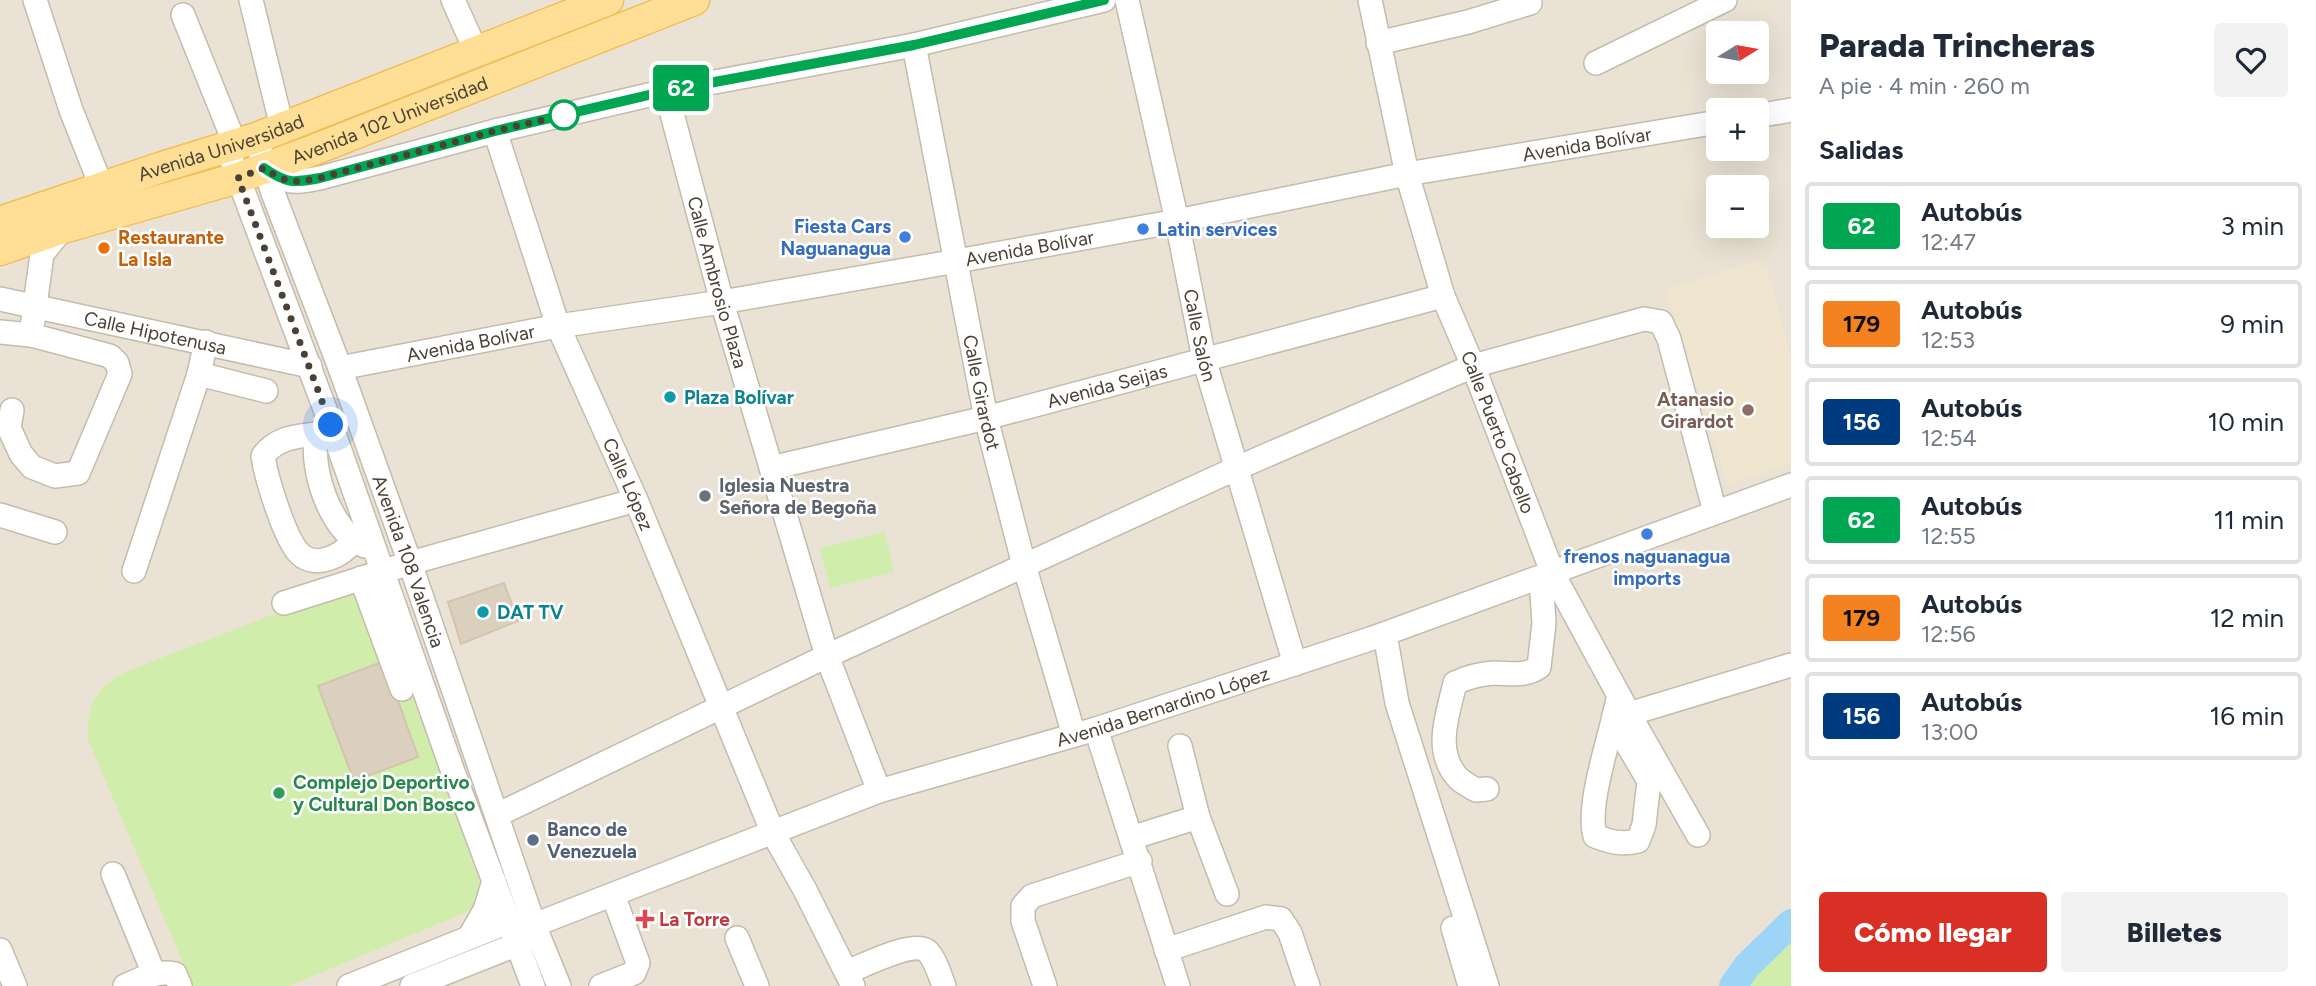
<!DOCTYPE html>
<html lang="es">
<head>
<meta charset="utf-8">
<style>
  body { margin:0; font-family:Figtree,sans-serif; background:#f2f2f3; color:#1f2937; height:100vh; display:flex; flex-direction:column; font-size:26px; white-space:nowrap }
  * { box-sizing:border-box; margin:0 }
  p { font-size:23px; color:#747a83 }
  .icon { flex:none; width:38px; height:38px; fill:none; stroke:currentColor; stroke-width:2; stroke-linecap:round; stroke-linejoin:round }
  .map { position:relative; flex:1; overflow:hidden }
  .details { display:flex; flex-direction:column; background:#fff; width:525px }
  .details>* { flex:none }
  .badge { padding:0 14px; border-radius:5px; font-size:24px; line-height:46px }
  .needle { width:46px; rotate:79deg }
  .fabs { position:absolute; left:1706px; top:21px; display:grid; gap:14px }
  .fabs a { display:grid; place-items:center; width:63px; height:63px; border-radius:7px; background:#fff; box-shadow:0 7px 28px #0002; font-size:35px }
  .you { position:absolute; width:35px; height:35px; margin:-18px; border:5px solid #fff; border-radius:50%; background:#1a73e8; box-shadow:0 0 0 10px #1a73e833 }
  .map>.badge { position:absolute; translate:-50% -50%; box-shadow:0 0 0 4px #fff }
  h2 { padding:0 28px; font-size:26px; line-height:63px }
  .round { display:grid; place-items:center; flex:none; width:74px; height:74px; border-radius:7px; background:#f2f2f3 }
  .overview { display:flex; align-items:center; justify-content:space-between; height:119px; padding:0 28px }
  h1 { font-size:33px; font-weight:800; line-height:52px }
  .action { display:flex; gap:14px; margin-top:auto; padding:14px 28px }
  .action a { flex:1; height:80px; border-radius:7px; background:#d93025; color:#fff; font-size:28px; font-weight:800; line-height:80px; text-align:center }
  .action a+a { background:#f2f2f3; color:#1f2937 }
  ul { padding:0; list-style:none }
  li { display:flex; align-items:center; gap:21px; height:88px; margin:0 14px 10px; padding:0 14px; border:4px solid #e0e1e3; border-radius:7px }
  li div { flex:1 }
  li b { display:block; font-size:26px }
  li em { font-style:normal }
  li .badge { min-width:77px; font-weight:700; text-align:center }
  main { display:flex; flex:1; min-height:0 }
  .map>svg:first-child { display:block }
</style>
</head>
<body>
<main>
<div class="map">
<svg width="1791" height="986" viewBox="0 0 1791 986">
  <rect width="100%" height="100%" fill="#f5f1e7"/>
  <path fill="#eae3d5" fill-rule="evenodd" d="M0 0H1791V986H0ZM1718 33H1757V72H1718ZM1718 110H1757V149H1718ZM1718 187H1757V226H1718Z"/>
  <path fill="#f0e6d0" d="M1764 258 1791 357V464L1728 485 1666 290Z"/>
  <path fill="#d1edac" d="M885 532 894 572 830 588 820 548Z
    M369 577 479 880C481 900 481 905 462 914L289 986H193L88 740C86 706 95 688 125 672Z
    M1791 939V986H1745Z"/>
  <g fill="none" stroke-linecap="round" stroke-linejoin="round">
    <path stroke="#9ed5f7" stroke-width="28" d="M1733 986 1747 966 1791 923"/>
  </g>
  <path fill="#dbcfbe" stroke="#d3c4ae" stroke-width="2" d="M504 583 518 621 461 644 448 602Z
    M384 661 418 757 354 781 318 686Z"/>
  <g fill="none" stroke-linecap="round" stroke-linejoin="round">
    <g stroke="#c5bbac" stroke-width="26">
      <g id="minor">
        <path d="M35 0 71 110 102 188"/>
        <path d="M251 0 282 127"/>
        <path d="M453 0 476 51"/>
        <path id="s1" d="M1127 0 1177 221 1204 359 1295 664"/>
        <path id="s2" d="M1370 0 1407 174 1443 296 1473 366 1553 574 1629 714 1698 835"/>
        <path d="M183 15 235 144"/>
        <path d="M1378 43 1468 22 1530 3"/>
        <path id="s3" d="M914 45 986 418 1024 565 1074 735"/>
        <path d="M1596 63 1725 0"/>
        <path id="s4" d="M666 91 722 302 827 656 879 791"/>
        <path d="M1757 116 1791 110"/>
        <path id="s5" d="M495 131 558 326 636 500 773 833 805 890 853 986"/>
        <path id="s6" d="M256 138 273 193 340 368 410 563 534 925 559 986"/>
        <path d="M233 164 331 425 452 769 533 986"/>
        <path d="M264 168C287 184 293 183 320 178L495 131 666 91 914 45 1104 0"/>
        <path id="s7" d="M0 299 310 366"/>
        <path d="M0 332 31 335"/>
        <path id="s8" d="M340 368 558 326 722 302 957 261 1177 221 1407 174 1718 122"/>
        <path d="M199 374 266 391"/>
        <path d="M12 410 9 428 21 454 32 467 55 476 78 473 120 374 117 363 110 356 31 335 42 254 63 228"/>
        <path d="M329 426 317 434C309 468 331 533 365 546"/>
        <path d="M317 434C296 436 276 438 263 456 266 477 285 540 300 554 316 569 342 556 353 541"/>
        <path id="s9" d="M771 468 986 418 1443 296"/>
        <path d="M0 515 55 532"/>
        <path d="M134 571 199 374 206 342"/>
        <path d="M361 578 402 689"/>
        <path d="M284 603 410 563 636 500"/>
        <path d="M1385 634 1397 703 1487 986"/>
        <path d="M1629 714 1791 665"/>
        <path d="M1613 720 1649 781 1644 825 1638 841C1622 845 1610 842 1595 836 1587 808 1606 750 1613 720L1619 696"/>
        <path d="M1096 729 1178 986"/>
        <path d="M1180 746 1198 817 1227 894"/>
        <path d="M1487 789 1476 790C1470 786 1463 783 1458 778 1433 751 1448 714 1455 683 1468 677 1479 674 1494 673 1510 673 1525 677 1539 667L1544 623 1541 578"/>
        <path d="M497 815 827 656 1237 468 1473 366 1644 319 1661 322 1669 339 1715 512"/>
        <path d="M1131 838 1198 817"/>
        <path d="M113 874 154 974"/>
        <path d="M1453 928 1470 986"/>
        <path d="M470 936 485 910 494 881"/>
        <path d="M737 938 757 986"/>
        <path d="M0 950 15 986"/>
        <path d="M1166 950 1266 917 1281 919 1290 933 1308 986"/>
        <path d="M847 972C863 966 913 940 927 951 935 958 940 976 944 986"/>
        <path d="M125 986C141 979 157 970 175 974L180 986"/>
        <path d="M349 986 511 921 524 923"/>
        <path id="s10" d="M412 986 518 944 534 925 879 791 1096 729 1373 638 1791 485"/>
        <path d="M601 986 634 973 638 963 613 895"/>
        <path d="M1045 986 1023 921V906L1032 896 1140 861"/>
      </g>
    </g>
    <g stroke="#efbf5b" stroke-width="33">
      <g id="major">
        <path id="s11" d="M0 222 159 168 256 138 608 0"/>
        <path id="s12" d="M0 250 63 228 238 178 311 151 694 0"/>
      </g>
    </g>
    <use href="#minor" stroke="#fff" stroke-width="23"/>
    <use href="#major" stroke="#ffdf96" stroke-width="30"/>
  </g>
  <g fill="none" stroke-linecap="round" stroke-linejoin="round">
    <g stroke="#fff" stroke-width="16">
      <path id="line" d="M264 168C287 184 293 183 320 178L495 131 666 91 914 45 1104 0"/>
    </g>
    <use href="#line" stroke="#00a651" stroke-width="10"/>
    <path stroke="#494135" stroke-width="7" stroke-dasharray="0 12.6" d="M331 425 238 178 264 168C287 184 293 183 320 178L495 131 569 114 564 115"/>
  </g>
  <circle fill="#fff" stroke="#00a651" stroke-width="3.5" cx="564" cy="115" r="14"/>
  <g fill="#3f7fe0" stroke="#fff" stroke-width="2.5">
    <circle cx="1143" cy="229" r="7"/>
    <circle cx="905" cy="237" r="7"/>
    <circle cx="1647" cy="534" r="7"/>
  </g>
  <circle fill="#e8710a" stroke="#fff" stroke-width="2.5" cx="104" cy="248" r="7"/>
  <g fill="#0f9aa8" stroke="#fff" stroke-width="2.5">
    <circle cx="670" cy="397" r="7"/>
    <circle cx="483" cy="612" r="7"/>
  </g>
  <circle fill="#8d6e63" stroke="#fff" stroke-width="2.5" cx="1748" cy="410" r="7"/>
  <circle fill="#6b7280" stroke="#fff" stroke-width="2.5" cx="705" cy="496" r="7"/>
  <circle fill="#2e9e5b" stroke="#fff" stroke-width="2.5" cx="279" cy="793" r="7"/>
  <circle fill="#5c6f8a" stroke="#fff" stroke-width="2.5" cx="533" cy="840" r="7"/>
  <path fill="#e0444e" stroke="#fff" stroke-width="2.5" d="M641.5 908.5h7v7h7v7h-7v7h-7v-7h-7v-7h7z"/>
  <g text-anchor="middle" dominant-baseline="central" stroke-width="5" stroke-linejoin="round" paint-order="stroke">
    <g font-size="19" fill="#494135" stroke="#fff">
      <text stroke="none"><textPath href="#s12" startOffset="411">Avenida 102 Universidad</textPath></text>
      <text stroke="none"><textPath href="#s8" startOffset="1267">Avenida Bolívar</textPath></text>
      <text stroke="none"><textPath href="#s11" startOffset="233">Avenida Universidad</textPath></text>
      <text stroke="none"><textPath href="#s8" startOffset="700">Avenida Bolívar</textPath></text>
      <text stroke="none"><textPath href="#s4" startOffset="198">Calle Ambrosio Plaza</textPath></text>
      <text stroke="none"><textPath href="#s7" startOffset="159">Calle Hipotenusa</textPath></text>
      <text stroke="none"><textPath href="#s1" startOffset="343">Calle Salón</textPath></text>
      <text stroke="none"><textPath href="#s8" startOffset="133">Avenida Bolívar</textPath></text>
      <text stroke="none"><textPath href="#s9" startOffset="346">Avenida Seijas</textPath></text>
      <text stroke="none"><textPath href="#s3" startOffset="354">Calle Girardot</textPath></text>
      <text stroke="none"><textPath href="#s2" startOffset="452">Calle Puerto Cabello</textPath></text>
      <text stroke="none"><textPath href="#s5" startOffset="378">Calle López</textPath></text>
      <text stroke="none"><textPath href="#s6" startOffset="450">Avenida 108 Valencia</textPath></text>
      <text stroke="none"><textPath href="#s10" startOffset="805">Avenida Bernardino López</textPath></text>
    </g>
    <g font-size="19" font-weight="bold" fill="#366cbe" stroke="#fff" text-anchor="end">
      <text x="891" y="226">Fiesta Cars<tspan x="891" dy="22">Naguanagua</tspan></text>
      <text x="1157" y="229" text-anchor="start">Latin services</text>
      <text x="1647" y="556" text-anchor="middle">frenos naguanagua<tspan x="1647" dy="22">imports</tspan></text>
    </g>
    <g font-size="19" font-weight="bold" fill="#c56008" stroke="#fff" text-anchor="start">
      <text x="118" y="237">Restaurante<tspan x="118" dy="22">La Isla</tspan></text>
    </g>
    <g font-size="19" font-weight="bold" fill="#0d838f" stroke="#fff" text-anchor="start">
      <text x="684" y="397">Plaza Bolívar</text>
      <text x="497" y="612">DAT TV</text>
    </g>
    <g font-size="19" font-weight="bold" fill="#785e54" stroke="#fff" text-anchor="end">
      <text x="1734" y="399">Atanasio<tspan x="1734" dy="22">Girardot</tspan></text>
    </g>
    <g font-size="19" font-weight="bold" fill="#5b616d" stroke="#fff" text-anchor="start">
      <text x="719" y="485">Iglesia Nuestra<tspan x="719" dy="22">Señora de Begoña</tspan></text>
    </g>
    <g font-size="19" font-weight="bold" fill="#27864d" stroke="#fff" text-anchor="start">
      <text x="293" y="782">Complejo Deportivo<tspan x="293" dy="22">y Cultural Don Bosco</tspan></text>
    </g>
    <g font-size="19" font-weight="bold" fill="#4e5e75" stroke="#fff" text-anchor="start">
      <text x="547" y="829">Banco de<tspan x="547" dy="22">Venezuela</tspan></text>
    </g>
    <g font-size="19" font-weight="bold" fill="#be3a42" stroke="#fff" text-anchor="start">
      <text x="659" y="919">La Torre</text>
    </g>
  </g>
</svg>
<div class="fabs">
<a><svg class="needle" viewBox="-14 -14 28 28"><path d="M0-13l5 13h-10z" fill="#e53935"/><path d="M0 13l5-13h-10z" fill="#747a83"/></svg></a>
<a>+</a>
<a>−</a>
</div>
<div class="you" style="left:331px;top:425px"></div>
<b class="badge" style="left:681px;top:88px;background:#00a651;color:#fff">62</b>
</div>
<section class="details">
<div class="overview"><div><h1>Parada Trincheras</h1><p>A pie · 4 min · 260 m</p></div><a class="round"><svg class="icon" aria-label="heart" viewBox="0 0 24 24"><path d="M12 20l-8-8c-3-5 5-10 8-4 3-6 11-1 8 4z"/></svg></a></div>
<h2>Salidas</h2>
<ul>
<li><span class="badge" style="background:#00a651;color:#fff">62</span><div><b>Autobús</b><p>12:47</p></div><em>3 min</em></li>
<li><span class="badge" style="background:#f58220;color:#111">179</span><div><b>Autobús</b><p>12:53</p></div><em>9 min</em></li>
<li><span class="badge" style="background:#003b80;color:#fff">156</span><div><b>Autobús</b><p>12:54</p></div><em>10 min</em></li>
<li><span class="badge" style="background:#00a651;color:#fff">62</span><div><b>Autobús</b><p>12:55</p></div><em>11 min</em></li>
<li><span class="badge" style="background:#f58220;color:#111">179</span><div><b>Autobús</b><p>12:56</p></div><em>12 min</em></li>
<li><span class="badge" style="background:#003b80;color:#fff">156</span><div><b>Autobús</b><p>13:00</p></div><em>16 min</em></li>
</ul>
<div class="action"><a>Cómo llegar</a><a>Billetes</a></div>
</section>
</main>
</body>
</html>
